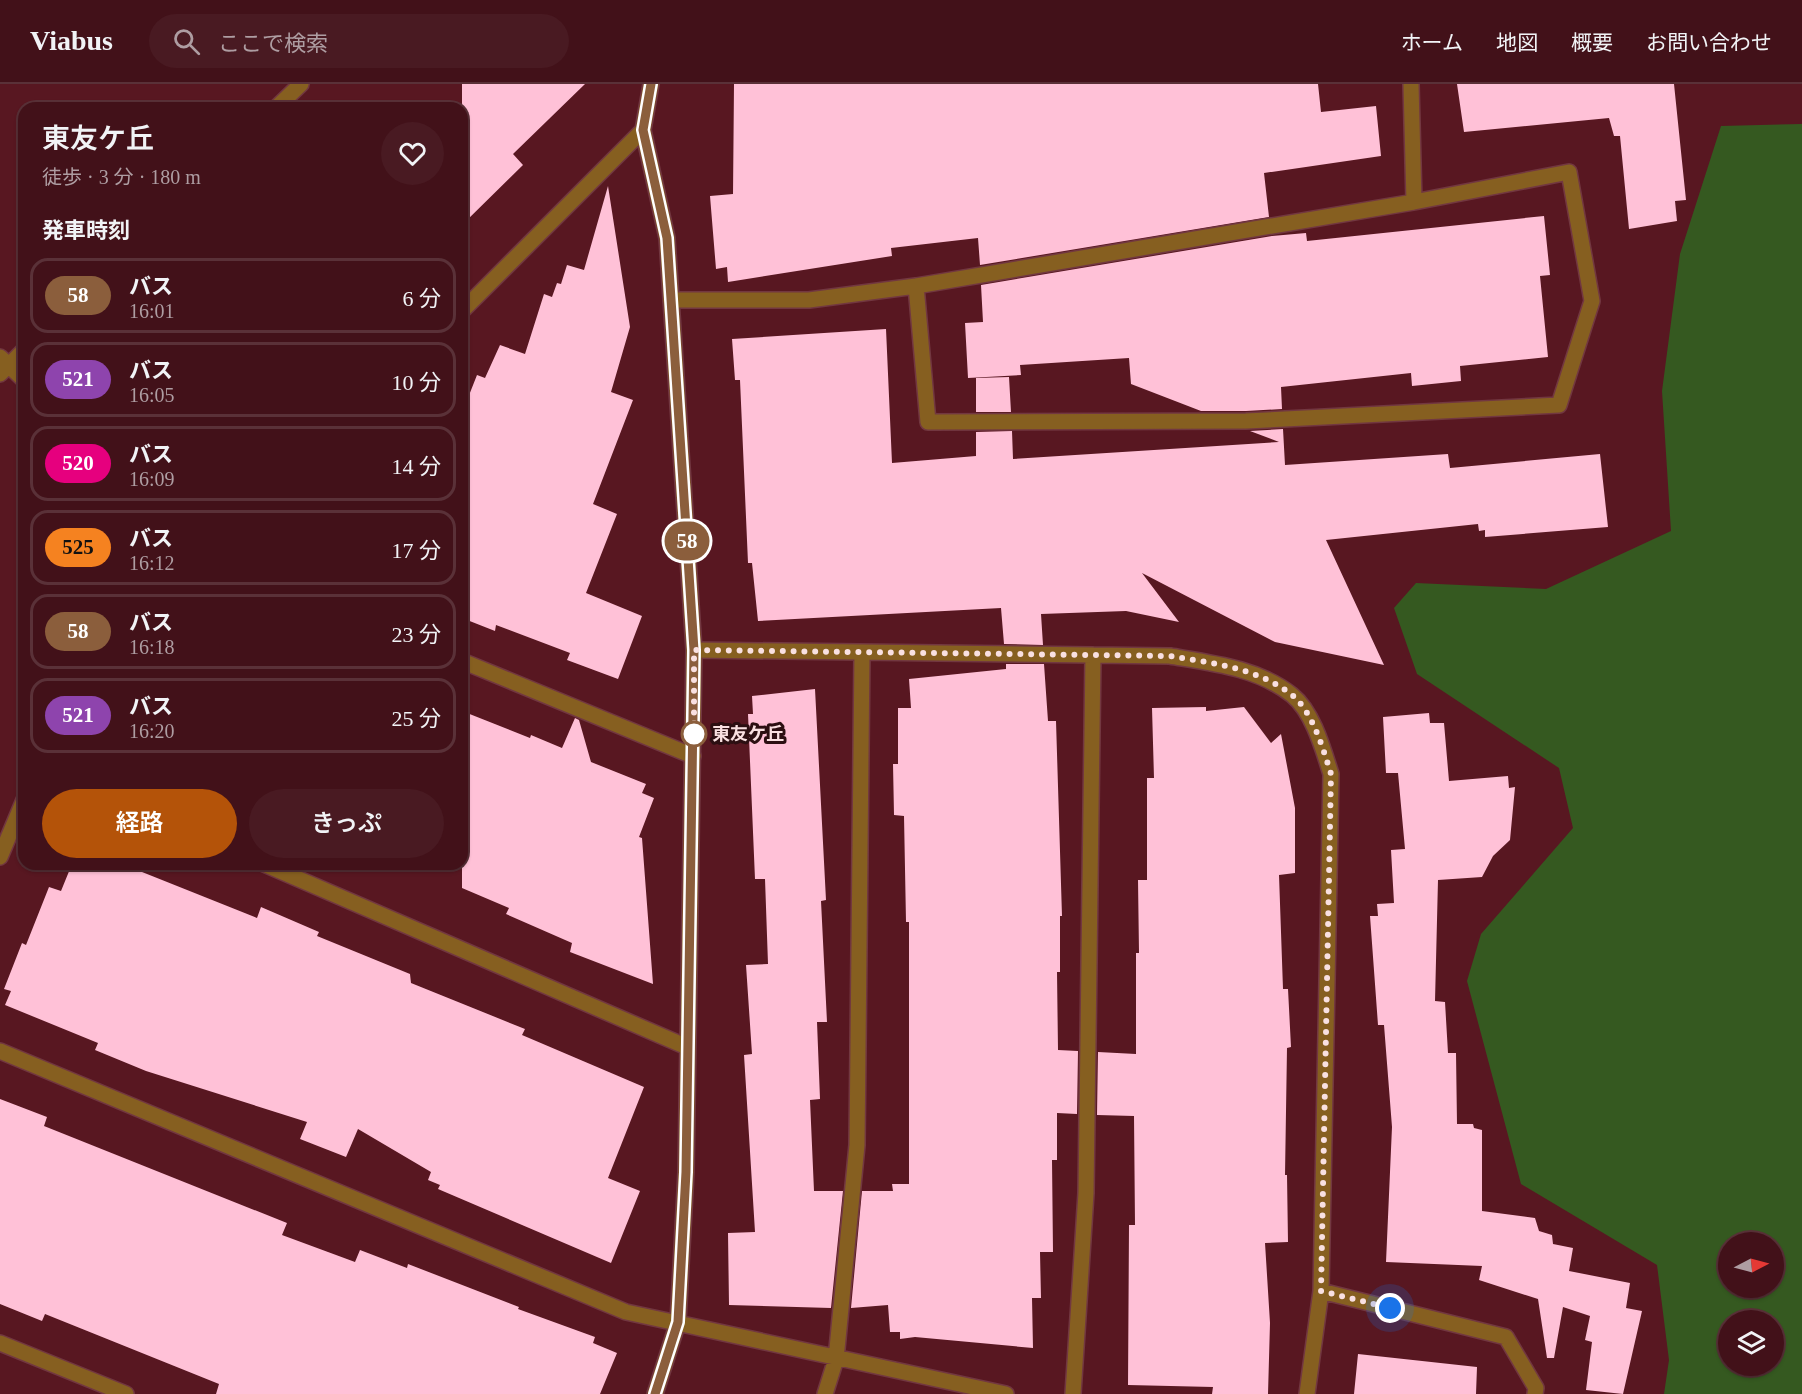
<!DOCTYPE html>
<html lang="ja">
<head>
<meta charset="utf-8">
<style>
  body { margin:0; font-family:"Times New Roman","Noto Sans JP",serif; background:#491a22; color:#f1f3f6; height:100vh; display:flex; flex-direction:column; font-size:22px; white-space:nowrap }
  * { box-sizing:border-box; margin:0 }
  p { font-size:20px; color:#ae9da2 }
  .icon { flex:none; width:33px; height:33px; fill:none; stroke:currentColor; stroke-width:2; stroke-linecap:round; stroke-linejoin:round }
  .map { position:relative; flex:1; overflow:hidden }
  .details { position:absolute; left:18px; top:18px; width:450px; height:768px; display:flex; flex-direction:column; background:#421119; border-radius:18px; box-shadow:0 2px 4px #0004,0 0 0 2px #5a3138 }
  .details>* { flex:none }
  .badge { padding:0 12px; border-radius:20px; font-size:21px; line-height:39px }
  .needle { width:39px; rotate:84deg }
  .tools { position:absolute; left:1718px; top:1148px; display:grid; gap:12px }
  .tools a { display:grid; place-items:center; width:66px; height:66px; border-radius:50%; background:#421119; box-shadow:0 2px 4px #0004,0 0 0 2px #5a3138; font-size:30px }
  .you { position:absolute; width:30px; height:30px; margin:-15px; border:4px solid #fff; border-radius:50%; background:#1a73e8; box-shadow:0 0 0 9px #1a73e833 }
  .map>.badge { position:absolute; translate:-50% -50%; box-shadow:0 0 0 3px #fff }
  h2 { padding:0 24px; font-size:22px; line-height:54px }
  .round { display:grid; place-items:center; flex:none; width:63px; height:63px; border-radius:32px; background:#491a22 }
  .head { display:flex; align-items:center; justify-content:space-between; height:102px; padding:0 24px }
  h1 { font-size:28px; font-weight:600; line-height:45px }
  .action { display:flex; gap:12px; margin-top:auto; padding:12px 24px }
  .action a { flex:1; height:69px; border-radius:36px; background:#b45309; color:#fff; font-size:24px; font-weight:600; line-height:69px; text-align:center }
  .action a+a { background:#491a22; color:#f1f3f6 }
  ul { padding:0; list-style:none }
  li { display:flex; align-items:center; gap:18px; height:75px; margin:0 12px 9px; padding:0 12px; border:3px solid #5a3138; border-radius:18px }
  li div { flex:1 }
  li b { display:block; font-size:22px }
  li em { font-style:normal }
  li .badge { min-width:66px; font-weight:700; text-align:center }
  header { display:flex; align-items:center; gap:36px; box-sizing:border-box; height:84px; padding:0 30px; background:#421119; border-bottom:2px solid #5a3138 }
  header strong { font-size:28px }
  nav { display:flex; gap:33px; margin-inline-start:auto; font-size:21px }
  .search { width:420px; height:54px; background:#491a22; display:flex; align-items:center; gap:15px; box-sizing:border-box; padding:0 21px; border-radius:33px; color:#ae9da2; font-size:22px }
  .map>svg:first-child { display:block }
</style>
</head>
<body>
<header>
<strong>Viabus</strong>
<div class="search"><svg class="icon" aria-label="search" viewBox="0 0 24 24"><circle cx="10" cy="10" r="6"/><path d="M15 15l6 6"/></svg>ここで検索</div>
<nav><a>ホーム</a><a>地図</a><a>概要</a><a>お問い合わせ</a></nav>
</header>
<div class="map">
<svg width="1802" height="1310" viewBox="0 0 1802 1310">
  <rect width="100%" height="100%" fill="#581721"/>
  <path fill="#355920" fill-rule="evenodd" d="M1802 40V1310H1664L1669 1276 1657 1181 1521 1100 1467 897 1481 850 1573 744 1559 684 1417 590 1394 524 1416 499 1546 505 1671 447 1662 307 1680 170 1721 42ZM1728 1158H1773V1203H1728ZM1728 1236H1773V1281H1728Z"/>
  <path fill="#ffc1d7" d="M462 0H585L513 70 523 81 462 141Z
    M734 0H1318L1321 28 1376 22 1381 72 1264 89 1269 133 980 181 978 154 891 164 892 172 728 198 727 183 716 185 710 112 733 110Z
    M1457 0H1674L1686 116 1675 117 1677 137 1629 145 1620 52H1614L1609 34 1464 48Z
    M608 102 630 243 611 308 633 316 593 420 617 430 586 509 642 532 618 595 567 576 570 569 496 541 495 547 462 534V329L477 291 485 294 500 261 525 270 544 210 552 213 557 199 561 200 567 181 584 186Z
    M1544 132 1550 191 1540 192 1548 273 1460 282 1461 297 1412 302 1411 289 1281 303 1282 325 1246 327H1201L1131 300 1129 274 1020 281 1021 291 968 294 965 239 983 238 981 201 1272 152 1306 149 1307 157Z
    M886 245 892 379 976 372V348L1012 347 1013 375 1279 358 1250 347 1283 345 1285 381 1448 370 1450 384 1600 370 1608 443 1485 453V446L1479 447 1478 440 1326 456 1384 581 1275 558 1142 489 1179 538 1126 527 1041 530 1043 561 1004 560 1001 524 758 537 752 479H748L740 296H735L732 255Z
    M1009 293 1011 328H976V294Z
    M1006 580H1044L1048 637H1056L1062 832H1060V888H1057L1058 966 1078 967 1077 1030 1057 1029V1076H1052L1053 1168H1040L1041 1214H1032L1033 1264 915 1253 900 1255V1248H890L888 1221 851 1224 862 1107H893L892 1100H909V838H906L904 732 894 731 893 680H898V624H911L909 595 1006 585Z
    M815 605 826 816 821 817 827 938H817L820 1015 810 1016 814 1107H843L831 1224 729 1221 728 1149 755 1148 744 971 752 970 746 881 768 880 765 795H755L748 630H753L752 612Z
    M1206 623V627L1244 623 1271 659 1281 650 1295 724V789L1279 791 1283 905H1288L1291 963 1287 964 1285 1091H1287L1288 1158 1265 1159 1270 1239 1268 1310H1212L1213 1303 1128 1301 1129 1141H1135L1134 1032 1097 1031 1098 968 1136 970V869H1139L1138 796H1147V694H1154L1152 624Z
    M462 627 530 654 531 651 562 664 575 634 579 636 591 678 646 700 642 709 654 714 639 753 642 754 653 900 570 868 572 859 506 830 509 824 462 804Z
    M1429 629 1430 639H1444L1449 697 1508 692 1509 704 1515 703 1510 756 1493 772 1482 793 1438 796 1435 917 1445 918 1448 969H1456L1457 1040H1473L1474 1044 1482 1046V1127L1535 1134 1539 1147 1552 1151 1553 1160 1573 1164 1569 1187 1630 1199 1626 1224 1642 1227 1623 1310 1586 1306 1592 1258 1585 1256 1590 1232 1563 1223 1554 1274H1547L1538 1215 1479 1196 1482 1182 1386 1178 1392 1043 1384 941H1378L1370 832H1378L1377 820 1394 819 1391 766 1405 765 1398 689H1386L1383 633Z
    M72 780H122L257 834 261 823 319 848 317 852 410 890 411 899 525 945 522 951 644 1003 608 1094 640 1107 611 1179 438 1105 440 1101 428 1096 431 1088 358 1045 346 1073 300 1055 307 1038 146 987 95 966 98 959 5 921 11 907 4 905 22 859 26 861 49 803 61 807Z
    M0 1015 47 1033 44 1042 287 1139 282 1151 355 1178 360 1166 407 1184 408 1180 519 1223 518 1225 595 1253 593 1259 617 1269 600 1310H216L219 1300 45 1230 42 1237 0 1220Z
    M1358 1270 1477 1283 1476 1310H1354Z"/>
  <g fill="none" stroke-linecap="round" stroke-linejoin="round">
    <g stroke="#723740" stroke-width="18">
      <path id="minor" d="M1411 0 1414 118
        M276 24 301 0
        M671 216H809L916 202 1414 118 1569 88 1592 217 1559 321 1246 337 928 338 916 202
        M0 273 24 296
        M0 290 24 266
        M694 566 1170 572C1212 579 1258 584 1292 611 1313 628 1323 665 1331 690L1321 1207 1307 1310
        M462 577 693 672
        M264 780 687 963
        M0 967 626 1228 1006 1310
        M1321 1207 1506 1253 1536 1304 1535 1310
        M0 1259 126 1310
        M825 1310 836 1275 857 1061 862 569
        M1073 1310 1086 1109 1093 571"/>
    </g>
    <g stroke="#723740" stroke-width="18">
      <path id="tertiary" d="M651 0 643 46 667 154 694 566 686 1088 678 1238 655 1310
        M462 227 643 46
        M0 773 24 716"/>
    </g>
    <use href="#minor" stroke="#865f20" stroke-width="15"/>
    <use href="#tertiary" stroke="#865f20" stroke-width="15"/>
  </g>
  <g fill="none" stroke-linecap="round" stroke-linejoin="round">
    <g stroke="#fff" stroke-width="14">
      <path id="line" d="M651 0 643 46 667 154 694 566 686 1088 678 1238 655 1310"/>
    </g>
    <use href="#line" stroke="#8b5e3c" stroke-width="9"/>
    <path stroke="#f9e0e1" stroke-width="6" stroke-dasharray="0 10.8" d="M694 650V566L1170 572C1212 579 1258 584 1292 611 1313 628 1323 665 1331 690L1321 1207 1390 1224"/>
  </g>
  <circle fill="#fff" stroke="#8b5e3c" stroke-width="3" cx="694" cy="650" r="12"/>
  <g text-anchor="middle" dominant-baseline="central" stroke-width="6" stroke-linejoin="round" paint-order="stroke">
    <g font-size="18" font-weight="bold" fill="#f9e0e1" stroke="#2c0f12" text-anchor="start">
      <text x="712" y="650">東友ケ丘</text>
    </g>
  </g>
</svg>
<div class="tools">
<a><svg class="needle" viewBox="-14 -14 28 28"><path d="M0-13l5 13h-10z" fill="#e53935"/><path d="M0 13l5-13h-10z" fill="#ae9da2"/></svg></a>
<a><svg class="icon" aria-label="layers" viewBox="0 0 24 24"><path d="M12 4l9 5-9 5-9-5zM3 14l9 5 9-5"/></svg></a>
</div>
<div class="you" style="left:1390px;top:1224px"></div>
<b class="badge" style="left:687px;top:457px;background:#8b5e3c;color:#fff">58</b>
<section class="details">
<div class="head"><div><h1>東友ケ丘</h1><p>徒歩 · 3 分 · 180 m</p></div><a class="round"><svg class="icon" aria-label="heart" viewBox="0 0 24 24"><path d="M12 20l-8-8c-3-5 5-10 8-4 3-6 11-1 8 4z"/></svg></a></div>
<h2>発車時刻</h2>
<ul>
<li><span class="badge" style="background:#8b5e3c;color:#fff">58</span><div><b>バス</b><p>16:01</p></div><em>6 分</em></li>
<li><span class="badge" style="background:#8e44ad;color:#fff">521</span><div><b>バス</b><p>16:05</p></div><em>10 分</em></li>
<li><span class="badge" style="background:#e6007e;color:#fff">520</span><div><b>バス</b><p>16:09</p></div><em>14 分</em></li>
<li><span class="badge" style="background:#f58220;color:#111">525</span><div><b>バス</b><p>16:12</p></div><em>17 分</em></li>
<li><span class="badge" style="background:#8b5e3c;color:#fff">58</span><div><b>バス</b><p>16:18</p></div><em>23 分</em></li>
<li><span class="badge" style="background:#8e44ad;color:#fff">521</span><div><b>バス</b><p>16:20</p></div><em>25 分</em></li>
</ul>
<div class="action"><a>経路</a><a>きっぷ</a></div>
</section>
</div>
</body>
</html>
